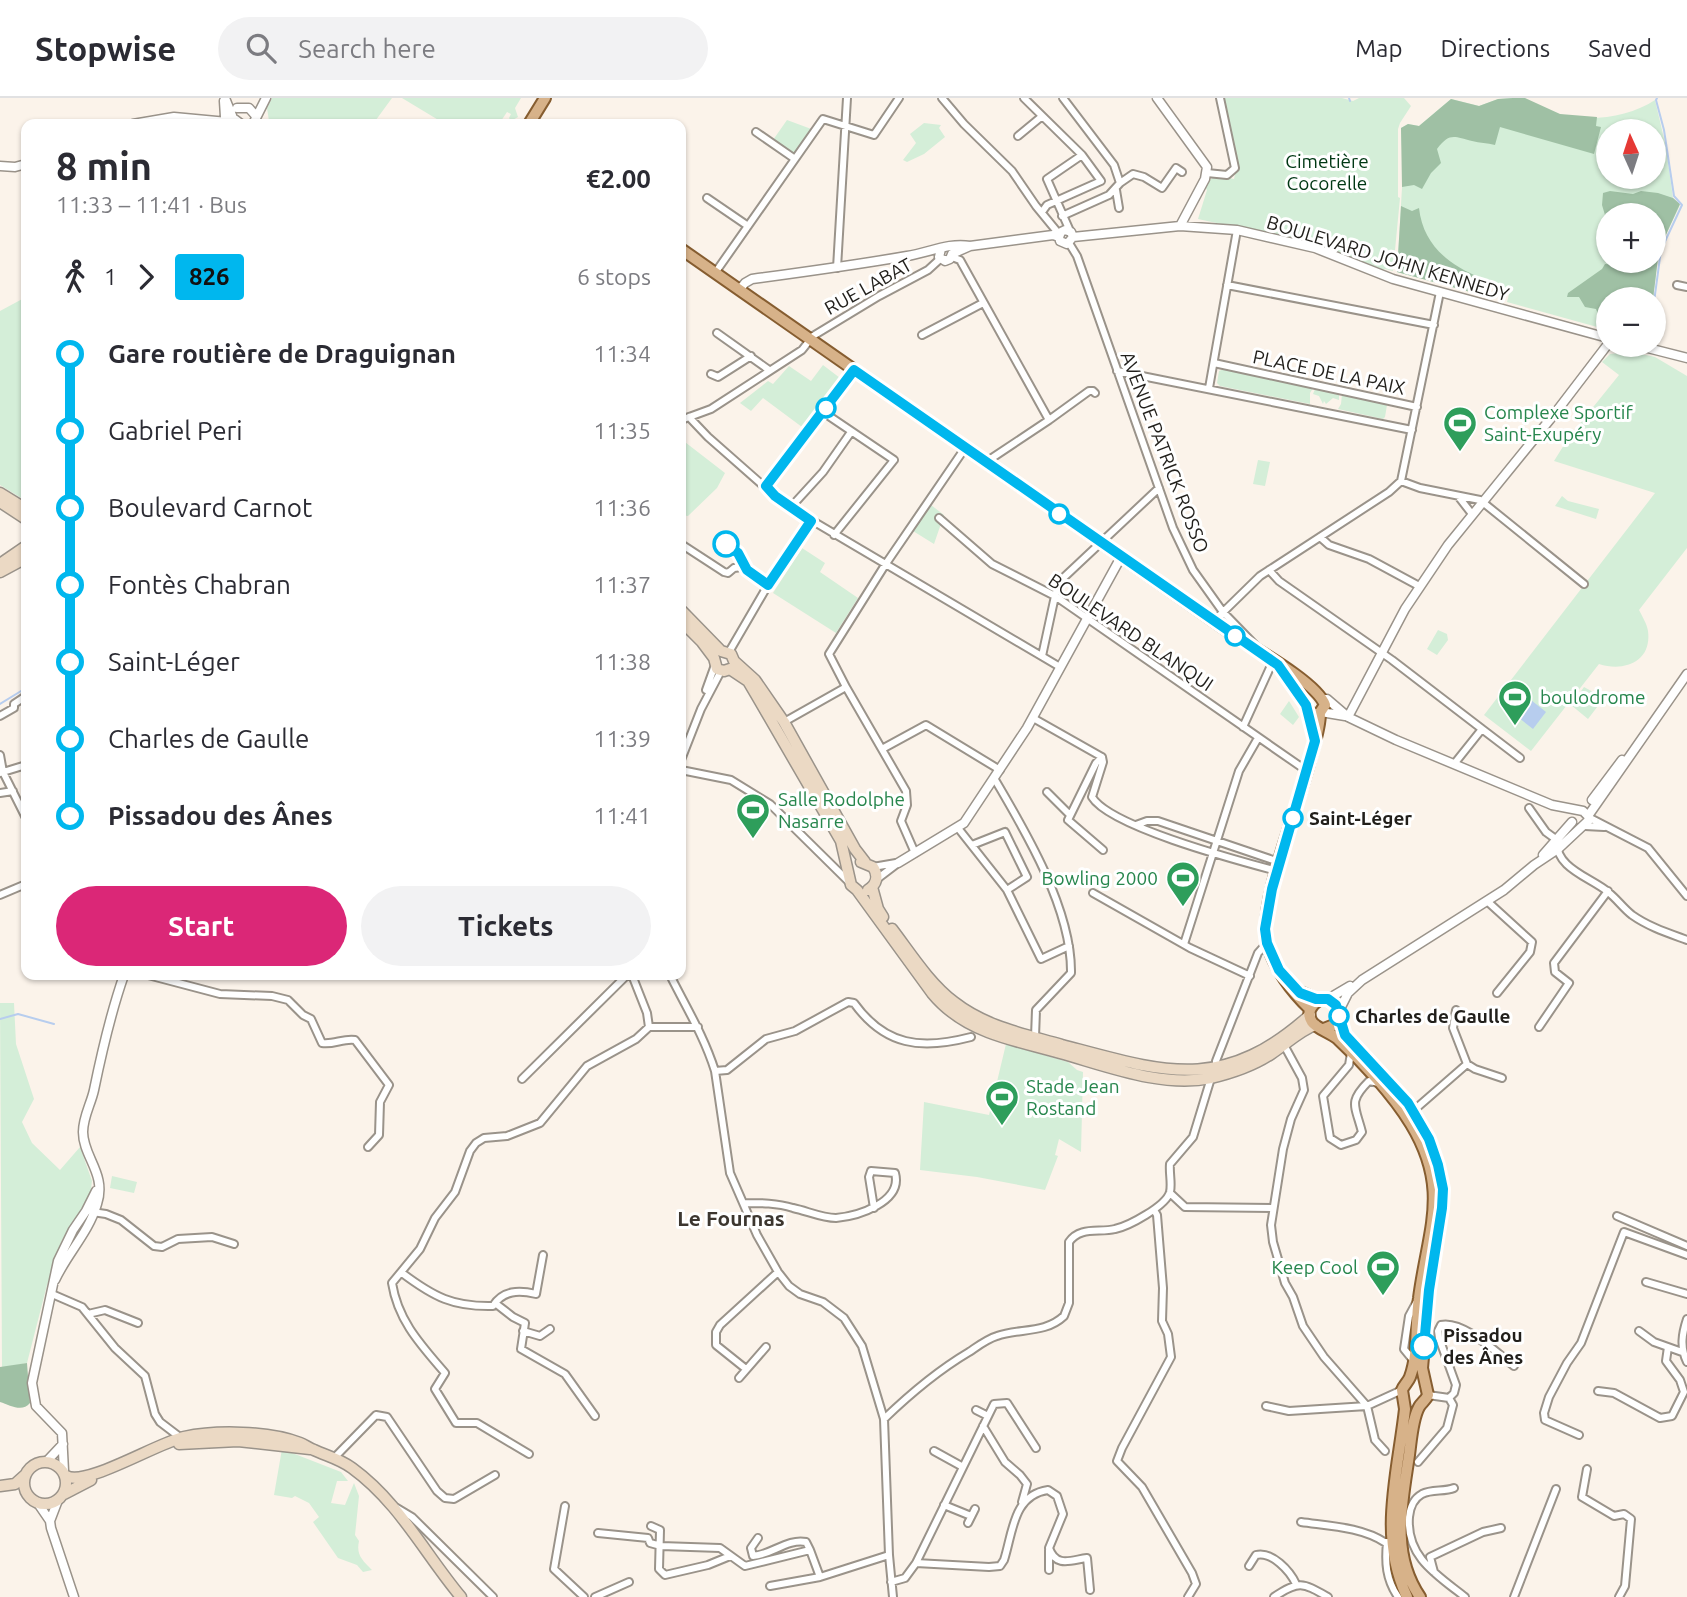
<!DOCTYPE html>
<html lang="en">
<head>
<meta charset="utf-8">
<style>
  body { margin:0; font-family:Ubuntu,sans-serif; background:#f2f2f3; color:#2b2b33; height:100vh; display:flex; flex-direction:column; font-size:26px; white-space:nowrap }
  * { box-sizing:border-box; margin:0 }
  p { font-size:23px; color:#7c7c81 }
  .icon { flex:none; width:38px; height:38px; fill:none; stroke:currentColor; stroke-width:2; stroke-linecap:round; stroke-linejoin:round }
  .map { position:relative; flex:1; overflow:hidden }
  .details { position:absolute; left:21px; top:21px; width:665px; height:861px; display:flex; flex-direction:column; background:#fff; border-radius:14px; box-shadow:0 2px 5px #0004 }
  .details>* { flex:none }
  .badge { padding:0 14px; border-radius:5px; font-size:24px; line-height:46px }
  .needle { width:46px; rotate:357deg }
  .tools { position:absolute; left:1596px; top:21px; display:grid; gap:14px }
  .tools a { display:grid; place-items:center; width:70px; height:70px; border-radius:50%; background:#fff; box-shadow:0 2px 5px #0004; font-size:35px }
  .map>.badge { position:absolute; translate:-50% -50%; box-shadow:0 0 0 4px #fff }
  .legs { display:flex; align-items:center; gap:10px; height:77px; padding:0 35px; font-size:23px }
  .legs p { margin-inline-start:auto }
  .headline { display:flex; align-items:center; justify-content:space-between; height:119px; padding:0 35px }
  h1 { font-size:38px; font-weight:600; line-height:52px }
  .button { display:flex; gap:14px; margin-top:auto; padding:14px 35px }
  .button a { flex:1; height:80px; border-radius:42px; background:#db2777; color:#fff; font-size:28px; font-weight:600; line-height:80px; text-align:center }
  .button a+a { background:#f2f2f3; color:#2b2b33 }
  ul { padding:0 35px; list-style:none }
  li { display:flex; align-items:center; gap:24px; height:77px; font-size:26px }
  li i { display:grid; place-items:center; width:10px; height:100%; margin:0 9px; background:currentColor }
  li i::after { content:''; width:18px; height:18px; margin:-9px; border:5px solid; border-radius:50%; background:#fff }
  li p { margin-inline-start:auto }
  li:first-child i { background:linear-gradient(#0000 50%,currentColor 0) }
  li:last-child i { background:linear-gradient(currentColor 50%,#0000 0) }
  header { display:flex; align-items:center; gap:42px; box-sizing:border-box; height:98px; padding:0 35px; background:#fff; border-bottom:2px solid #e1e1e2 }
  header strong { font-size:33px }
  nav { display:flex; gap:38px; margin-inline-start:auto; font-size:24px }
  .search { width:490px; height:63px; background:#f2f2f3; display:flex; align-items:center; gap:18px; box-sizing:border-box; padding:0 24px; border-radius:38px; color:#7c7c81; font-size:26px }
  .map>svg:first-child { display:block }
</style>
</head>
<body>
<header>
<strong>Stopwise</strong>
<div class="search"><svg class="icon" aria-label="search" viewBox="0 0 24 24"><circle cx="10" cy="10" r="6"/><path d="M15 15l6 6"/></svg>Search here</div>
<nav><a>Map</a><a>Directions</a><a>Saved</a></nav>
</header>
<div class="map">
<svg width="1687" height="1499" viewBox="0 0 1687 1499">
  <rect width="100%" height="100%" fill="#fbf3ea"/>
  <path fill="#d4eed8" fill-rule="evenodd" d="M272 0H392L373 26H279L269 23 267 10Z
    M402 0H521L515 10 518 19 511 23 509 20 511 16 507 14 499 26H445Z
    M1223 0H1342L1353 3 1359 0H1404L1411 8 1400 25 1398 31V99L1400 100 1393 173 1385 171 1380 172 1313 146 1198 121 1207 92 1204 88 1215 77 1234 81 1237 67Z
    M1513 0C1531 0 1543 11 1559 16 1589 25 1629 19 1655 2L1666 49 1673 100 1680 107 1659 152 1653 201H1608V232L1507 204 1510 192 1478 183 1474 195 1397 174 1403 73 1401 30 1408 26 1419 28 1451 1 1479 8 1498 1ZM1608 33H1654V79H1608ZM1608 117H1654V163H1608Z
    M787 22 814 32 796 58 773 42Z
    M924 25 941 27 939 30 945 39 924 56 907 64 903 62 916 45 910 36Z
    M26 199V403L0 387V213Z
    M1632 254 1655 259 1687 278V450L1639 512C1642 518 1647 526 1648 533 1652 564 1624 574 1599 566L1531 653 1484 617 1655 395 1554 363 1569 339 1619 277 1602 264 1610 256Z
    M823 267 840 280 802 329 763 300 751 313 740 305 768 283 773 286 789 268 811 283Z
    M1224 271 1313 290 1310 295V306L1220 288 1217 285 1219 273Z
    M1315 291 1339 295V302L1333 300 1326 306 1324 303 1323 306 1319 298 1313 296Z
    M1342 296 1385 305 1387 307 1385 319 1383 321 1338 311 1341 306Z
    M681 341 725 375 717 390 688 418 681 417Z
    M1258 362 1270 364 1265 388 1253 386Z
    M1562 398 1568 403 1599 411 1596 421 1555 408Z
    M931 407 944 417 934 446 913 433Z
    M802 450 825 465 820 474 858 500 836 535 773 495Z
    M1438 532 1447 536 1448 542 1437 557 1427 551Z
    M1584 589 1604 600 1588 621 1571 607Z
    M1289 603 1299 619 1293 627 1280 616Z
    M0 905H14L16 946 34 1001 22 1024 32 1045 60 1072 80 1049 92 1083 90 1099 62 1142 47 1187 27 1265 2 1270Z
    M1006 946 1068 964 1077 972 1083 974 1081 1054 1059 1041 1055 1057 1058 1058 1045 1092 977 1079 920 1072 924 1004 989 1017Z
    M112 1078 137 1084 134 1095 110 1090Z
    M282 1351 341 1374 348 1383H337L331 1405 345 1407 354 1385 359 1398 355 1437 359 1443C356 1457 362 1462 372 1472L363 1474 357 1467 338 1460 313 1424 319 1419 309 1405 295 1398 292 1400 274 1397Z"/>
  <path fill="#9fc0a4" d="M1513 0H1525L1560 16 1597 19 1596 28 1601 29 1594 56 1500 29 1495 47C1487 45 1480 45 1472 43 1454 39 1450 34 1437 51L1441 65 1431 75 1422 91 1414 87 1402 89 1401 30 1408 26 1419 28 1451 1 1479 8 1498 1Z
    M1610 93 1633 96 1641 93 1658 95 1673 100 1680 106 1659 152 1653 201H1608V217L1598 216 1596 211 1585 209 1579 199H1567L1568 195 1602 171 1605 166 1619 167 1630 163H1654V117H1608V127L1602 107 1603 95Z
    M1401 108 1412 113 1419 110C1423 147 1449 167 1481 180L1480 184 1477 183 1474 195 1397 174Z
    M27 1265 30 1305C22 1315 10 1307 0 1304V1269Z"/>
  <path fill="#b7cdee" d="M1522 595 1546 614 1533 631 1509 612Z"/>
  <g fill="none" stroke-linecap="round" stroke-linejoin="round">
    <path stroke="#b7cdee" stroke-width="2" d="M1349 0 1350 3
      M1654 204 1661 152 1682 107 1674 98 1664 32 1656 2 1657 0
      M0 606 26 590
      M0 921 18 916 54 926"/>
    <g stroke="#9a938a" stroke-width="10">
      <path id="minor" d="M942 0 964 26 1012 73 1036 108 1059 136
        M1024 0 1082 57 1101 83 1047 107 1042 114
        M756 34 795 61
        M1018 38 1041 19
        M1207 75 1227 77 1235 70 1220 0
        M1120 85 1133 76 1144 79 1162 90 1176 70 1182 74
        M1116 92 1119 110
        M707 100 748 128
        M1062 118 1109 97 1120 85 1114 67 1063 0
        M1070 133 1047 81 1082 57
        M1069 145 1077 158 1173 430 1193 472 1223 514 1255 547
        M952 159 960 162 1049 322 986 364
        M837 170 847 0
        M715 175 823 21 874 37 899 0
        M1227 187 1434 227
        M1677 187 1687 189
        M717 235 769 272
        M922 237 983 205
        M1214 265 1417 309
        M1117 273 1412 332
        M711 276 718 279 751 258
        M1209 290 1237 132
        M823 314 894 362 834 437
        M689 319 708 339 775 398 806 419 1060 569
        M681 322 711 311 802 252 813 238 879 198 928 172 940 161
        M1049 322 1089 293H1093L1095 295
        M1401 383 1420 390 1480 402 1584 486
        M766 388 854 272
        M1458 398 1472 416
        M791 409 823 374 851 334
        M939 420 992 466 1055 498 1307 673
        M1320 439 1329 447 1369 461 1419 488
        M681 446 724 474 728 475 734 470 742 469 768 487
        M1269 472 1279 483 1392 562 1482 631 1454 666
        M1214 523 1260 478 1389 394 1401 383 1440 194
        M729 554 768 487 811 423
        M1042 558 1055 498 1060 483 1159 390
        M706 592 715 567
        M0 618 14 610V606L26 598
        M1033 620 1102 659 1103 664 1092 699C1110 729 1240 763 1277 773
        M784 624 846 589
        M1243 629 1273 563
        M1482 631 1520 660
        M882 651 926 627 1000 672
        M0 657 3 674 26 667
        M1102 659 1096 665 1068 722 1103 752
        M681 662 701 611 721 573
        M681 672 731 682 770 706 849 784
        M0 675 3 674 26 720
        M994 680C1026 734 1072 812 1071 875L1036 912 1035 939
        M1047 694 1069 716
        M0 695 13 693
        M1529 710 1546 734 1557 742C1554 770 1592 780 1608 794 1617 801 1623 810 1632 817 1649 829 1668 835 1687 842
        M1588 719 1648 750 1687 798
        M1136 727 1147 723H1158L1279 764
        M1585 728 1604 729
        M958 730 1007 792 1041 861 1069 848
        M972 747 1005 734 1027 779 1007 792
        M915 755 901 723 907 707 906 693 846 589 829 556 885 467 965 350
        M873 769 896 765
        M877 781 898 765
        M1093 795 1190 850 1250 878
        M0 797 26 786
        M1487 803 1532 844 1530 854 1497 895
        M1184 846 1239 673 1258 640
        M148 877 220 896 272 898 288 902 303 917 311 921 322 945C333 947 344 940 355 942L389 987 380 1004 379 1037 368 1049
        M670 877C686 909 704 938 715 973L730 1075 757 1137 778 1174 789 1188 800 1196 823 1204 844 1220 862 1248 884 1321 889 1457 893 1499
        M1456 912 1453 930 1467 966 1475 971 1502 980
        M649 929H698
        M1539 929 1569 885 1555 874 1554 865 1608 793
        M1284 947 1302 980 1304 992 1291 1021 1283 1051 1271 1127 1273 1144 1285 1185 1293 1199 1303 1228 1324 1259 1367 1308 1375 1342 1385 1353
        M1351 955 1349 967 1323 998 1330 1040 1341 1047 1356 1042 1362 1034C1355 1007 1348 1004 1369 983L1379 985
        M1216 970V963L1258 855 1267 845
        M715 973 727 972 766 941 795 933 848 904 854 905C885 948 921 952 971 939
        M522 981 627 877
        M1413 1013 1467 966
        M1170 1095 1185 1109 1273 1110
        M744 1105C761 1105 777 1105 793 1110 807 1113 822 1120 836 1120 858 1118 903 1104 895 1075L871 1073 869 1079 874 1110
        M1154 1112 1157 1117 1163 1190 1162 1223 1168 1236 1171 1259 1122 1350 1117 1363 1142 1389 1192 1475 1196 1486 1188 1499
        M92 1114 106 1116 121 1122 154 1148 162 1149 178 1141 212 1139 234 1146
        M1617 1118 1687 1148
        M402 1175C434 1199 453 1209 493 1208 503 1192 519 1192 536 1196L543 1157
        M1646 1184 1687 1196
        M52 1196 82 1209 115 1250 145 1278 155 1316 160 1324 181 1340
        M495 1205 513 1219 525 1225 521 1251 565 1276 595 1318
        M88 1216 105 1212 138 1225
        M1687 1221C1682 1236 1680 1249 1687 1264
        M523 1233 540 1238 550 1231
        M1639 1233 1654 1244 1682 1254
        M1413 1262 1404 1251 1409 1218 1416 1205
        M746 1271 716 1247V1234L720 1227 778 1174
        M739 1280 766 1249
        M1598 1293 1614 1295 1660 1320 1672 1318 1684 1294 1680 1282 1666 1263 1668 1249
        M1428 1297 1449 1300 1454 1295 1456 1287 1439 1240 1438 1233 1441 1227C1463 1222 1497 1255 1514 1268
        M1266 1308 1289 1313 1367 1308 1402 1292
        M976 1312 988 1318
        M884 1321C911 1295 937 1273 969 1254 978 1248 987 1241 997 1238 1019 1230 1045 1236 1064 1218L1069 1205V1144C1080 1128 1099 1135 1115 1131 1129 1128 1166 1108 1170 1094 1172 1085 1169 1075 1170 1066L1193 1039 1211 980
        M983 1328 1005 1364 1020 1377 1027 1386 1022 1404
        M1579 1337 1545 1322 1544 1315 1549 1299 1567 1265 1581 1245 1624 1134 1687 1157
        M934 1353 963 1369
        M529 1356 477 1325H456L435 1291 445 1275C421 1247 398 1223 392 1185L420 1151 435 1120 455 1094 470 1053 476 1045 484 1040 507 1038 540 1025 587 968 636 941 649 929 647 915 632 877
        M335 1359 376 1317 387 1319 437 1393 445 1400 454 1401 495 1377
        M1418 1364 1447 1330 1453 1307 1449 1300
        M1587 1371 1582 1399 1614 1418 1624 1416 1631 1421 1625 1488 1619 1499
        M1454 1390C1444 1394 1432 1391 1422 1396 1413 1401 1410 1409 1409 1419 1406 1459 1437 1477 1465 1499
        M944 1407 971 1418
        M565 1408 554 1471 584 1499
        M397 1410 412 1419 493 1499
        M1301 1424C1329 1428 1362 1429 1386 1445
        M968 1425 975 1411
        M651 1428 660 1432 659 1471 665 1477 708 1467 730 1458
        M598 1435 648 1440 650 1445 661 1448 720 1450 745 1468 810 1452 820 1479 889 1457
        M758 1440 751 1450 753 1458C771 1457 788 1440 806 1444L810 1452
        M1387 1444C1385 1465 1386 1481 1398 1499
        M916 1465 989 1469 1000 1468 1004 1462C1013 1434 1013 1397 1048 1392L1057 1398 1063 1416 1049 1450C1056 1470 1071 1462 1087 1460L1090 1492
        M1249 1468 1256 1457C1272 1453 1290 1473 1296 1486
        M1049 1472V1452
        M1434 1474 1430 1459 1483 1434 1501 1430
        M891 1484 905 1480 916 1465 994 1306 1007 1305 1036 1350
        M770 1488 820 1479
        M595 1499 629 1484
        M1274 1499C1299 1482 1303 1485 1328 1499
        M1514 1499 1556 1391"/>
    </g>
    <g stroke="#9a938a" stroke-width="11">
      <path id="tertiary" d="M225 0 233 20 241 26
        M1157 0 1207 69 1205 81 1180 128
        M224 3 225 19
        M237 10H249L256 18
        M133 26 174 19 238 25
        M253 26 266 0
        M0 68 15 69 26 66
        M1059 139 1061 134 1065 132 1071 134 1073 139
        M1059 139 1060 143 1067 146 1073 139
        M1073 139 1180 128 1237 132 1315 150 1393 181 1608 240
        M941 151 939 159 945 163 950 161 952 156 970 148 1053 137 1059 139
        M739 192 745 185 752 181C804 174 855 167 907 158 928 155 949 144 970 148
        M1636 247 1687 260
        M1323 601H1327L1348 619 1396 642 1552 707 1583 713 1588 718 1589 722 1558 751 1534 767 1504 792 1362 882 1348 895 1339 913
        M1321 614 1345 618
        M1348 619 1405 511 1448 447 1556 314 1608 246
        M1592 702 1622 662
        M1588 718 1687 576
        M1543 757 1572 724
        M898 765 964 725 1027 630 1121 459
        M1328 901 1350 888
        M55 1182C67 1156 89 1134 97 1106 107 1076 83 1059 83 1034 83 1019 91 1006 94 992 102 953 111 914 124 877
        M47 1363 63 1346
        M64 1373 62 1335 36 1308 32 1285 58 1163 73 1132 86 1113 96 1093
        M58 1402 50 1423 51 1430 74 1499
        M37 1404 50 1423"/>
    </g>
    <g stroke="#9a938a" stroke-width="13">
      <path id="secondary" d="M0 395 26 411
        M0 404 26 421
        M0 466 26 448
        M0 474 26 460
        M681 512 721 553
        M681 523 702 544 714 560 717 571 724 573 730 571
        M721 553 731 556 734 563 755 582 784 624 855 751 865 764
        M730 571 748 583 758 600 841 743 851 787 857 792 932 895C946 912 967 926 988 934 1011 943 1036 948 1060 955 1107 968 1162 990 1211 980 1232 975 1253 968 1271 956 1285 947 1299 933 1315 927
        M861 764 873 769C879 778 877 786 868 792
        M872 789 878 811 883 819
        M892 831C911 856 929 885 954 904 986 929 1024 936 1062 947 1164 974 1222 996 1310 917
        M179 1346 238 1343 310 1351
        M24 1385a21 21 0 1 1 42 0a21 21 0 1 1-42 0Z
        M66 1378C86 1389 157 1345 184 1339 216 1332 269 1333 300 1345 305 1347 309 1350 314 1352 327 1358 340 1361 352 1370 399 1404 425 1456 461 1499
        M0 1388 15 1386 25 1377
        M64 1396 91 1382"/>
    </g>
    <g stroke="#865d30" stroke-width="14">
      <path id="primary" d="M529 26 545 0
        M681 151 1235 538C1257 552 1317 585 1325 607L1319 616H1313L1308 613
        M1282 572 1306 607 1314 638
        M1296 892 1316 901 1331 902 1336 907 1339 913 1338 922 1334 927 1324 931
        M1319 902C1311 907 1306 915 1312 924 1316 930 1331 935 1338 941 1363 964 1393 997 1411 1026 1451 1092 1428 1131 1419 1200 1415 1225 1419 1255 1410 1279 1408 1284 1404 1287 1402 1292L1405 1311C1398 1375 1378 1438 1407 1499
        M1310 911C1292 894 1273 869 1267 844 1258 804 1300 705 1310 662 1314 647 1320 630 1320 615
        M1339 918 1345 937 1408 1005 1429 1041 1438 1067 1443 1091 1442 1110 1429 1192 1422 1270 1428 1297C1426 1302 1421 1305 1419 1309 1412 1322 1411 1343 1409 1357 1402 1406 1390 1455 1420 1499"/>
    </g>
    <use href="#minor" stroke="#fff" stroke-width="6"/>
    <use href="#tertiary" stroke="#fff" stroke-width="8"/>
    <use href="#secondary" stroke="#ebd9c4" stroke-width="10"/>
    <use href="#primary" stroke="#d7b289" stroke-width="10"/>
  </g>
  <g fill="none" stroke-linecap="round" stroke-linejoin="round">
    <g stroke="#fff" stroke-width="16">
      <path id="line-1" d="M726 446 738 455 747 472 768 487 811 423 775 398 766 388 854 272 1278 567 1306 607 1315 643 1272 791 1265 831 1267 845 1279 872 1300 895 1316 901H1328L1336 907 1345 937 1408 1005 1429 1041 1438 1067 1443 1091 1442 1110 1429 1192 1424 1248"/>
    </g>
    <use href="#line-1" stroke="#00b7ee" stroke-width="10"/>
  </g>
  <defs>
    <g id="stadium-pin" transform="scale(1.75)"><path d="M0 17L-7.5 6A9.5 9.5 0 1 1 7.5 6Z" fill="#2e9e5b" stroke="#fff"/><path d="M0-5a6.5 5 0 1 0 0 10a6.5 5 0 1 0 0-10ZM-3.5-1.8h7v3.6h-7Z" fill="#fff"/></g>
  </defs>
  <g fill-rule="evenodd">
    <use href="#stadium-pin" x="1460" y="325"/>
    <use href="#stadium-pin" x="1515" y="599"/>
    <use href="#stadium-pin" x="753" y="712"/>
    <use href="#stadium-pin" x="1183" y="780"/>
    <use href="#stadium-pin" x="1002" y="999"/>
    <use href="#stadium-pin" x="1383" y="1169"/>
  </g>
  <g fill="#fff" stroke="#00b7ee" stroke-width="3.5">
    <circle cx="826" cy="310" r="9"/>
    <circle cx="1059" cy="416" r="9"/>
    <circle cx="726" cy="446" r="12"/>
    <circle cx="1235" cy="538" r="9"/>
    <circle cx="1293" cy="720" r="9"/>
    <circle cx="1339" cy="918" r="9"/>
    <circle cx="1424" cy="1248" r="12"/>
  </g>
  <g text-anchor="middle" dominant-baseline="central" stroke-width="6" stroke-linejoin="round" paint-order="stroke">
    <g font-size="19" fill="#003814" stroke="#fff">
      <text x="1327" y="63">Cimetière<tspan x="1327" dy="22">Cocorelle</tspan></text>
    </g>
    <g font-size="19" fill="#211f1b" stroke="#fff">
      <text transform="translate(1388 160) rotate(17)">BOULEVARD JOHN KENNEDY</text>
      <text transform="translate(868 188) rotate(-29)">RUE LABAT</text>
      <text transform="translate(1329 274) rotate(12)">PLACE DE LA PAIX</text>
      <text transform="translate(1165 354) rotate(69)">AVENUE PATRICK ROSSO</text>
      <text transform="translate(1131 534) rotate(34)">BOULEVARD BLANQUI</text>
    </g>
    <g font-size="19" fill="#27864d" stroke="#fff" text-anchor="start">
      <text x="1484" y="314">Complexe Sportif<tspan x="1484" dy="22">Saint-Exupéry</tspan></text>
      <text x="1540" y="599">boulodrome</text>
      <text x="778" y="701">Salle Rodolphe<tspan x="778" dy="22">Nasarre</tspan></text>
      <text x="1158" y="780" text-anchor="end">Bowling 2000</text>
      <text x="1026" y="988">Stade Jean<tspan x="1026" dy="22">Rostand</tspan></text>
      <text x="1358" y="1169" text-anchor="end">Keep Cool</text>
    </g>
    <g font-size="19" font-weight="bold" fill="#211f1b" stroke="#fff" text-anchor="start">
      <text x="1309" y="720">Saint-Léger</text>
      <text x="1355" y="918">Charles de Gaulle</text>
      <text x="1443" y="1237">Pissadou<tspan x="1443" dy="22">des Ânes</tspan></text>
    </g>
    <g font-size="21" font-weight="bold" fill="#3c362f" stroke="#fff">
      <text x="731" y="1120">Le Fournas</text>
    </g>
  </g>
</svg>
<div class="tools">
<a><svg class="needle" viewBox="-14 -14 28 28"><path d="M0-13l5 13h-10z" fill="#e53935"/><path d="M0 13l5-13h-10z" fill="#7c7c81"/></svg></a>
<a>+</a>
<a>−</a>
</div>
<section class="details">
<div class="headline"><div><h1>8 min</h1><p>11:33 – 11:41 · Bus</p></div><b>€2.00</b></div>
<div class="legs"><svg class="icon" aria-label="walk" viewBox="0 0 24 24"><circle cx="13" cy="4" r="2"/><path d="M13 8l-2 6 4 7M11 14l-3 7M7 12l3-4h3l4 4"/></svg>1<svg class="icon" aria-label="forward" viewBox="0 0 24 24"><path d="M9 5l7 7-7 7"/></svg><b class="badge" style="background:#00b7ee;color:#111">826</b><p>6 stops</p></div>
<ul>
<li><i style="color:#00b7ee"></i><b>Gare routière de Draguignan</b><p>11:34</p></li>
<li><i style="color:#00b7ee"></i><span>Gabriel Peri</span><p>11:35</p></li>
<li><i style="color:#00b7ee"></i><span>Boulevard Carnot</span><p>11:36</p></li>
<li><i style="color:#00b7ee"></i><span>Fontès Chabran</span><p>11:37</p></li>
<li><i style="color:#00b7ee"></i><span>Saint-Léger</span><p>11:38</p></li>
<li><i style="color:#00b7ee"></i><span>Charles de Gaulle</span><p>11:39</p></li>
<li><i style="color:#00b7ee"></i><b>Pissadou des Ânes</b><p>11:41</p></li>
</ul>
<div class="button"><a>Start</a><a>Tickets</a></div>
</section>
</div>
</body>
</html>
